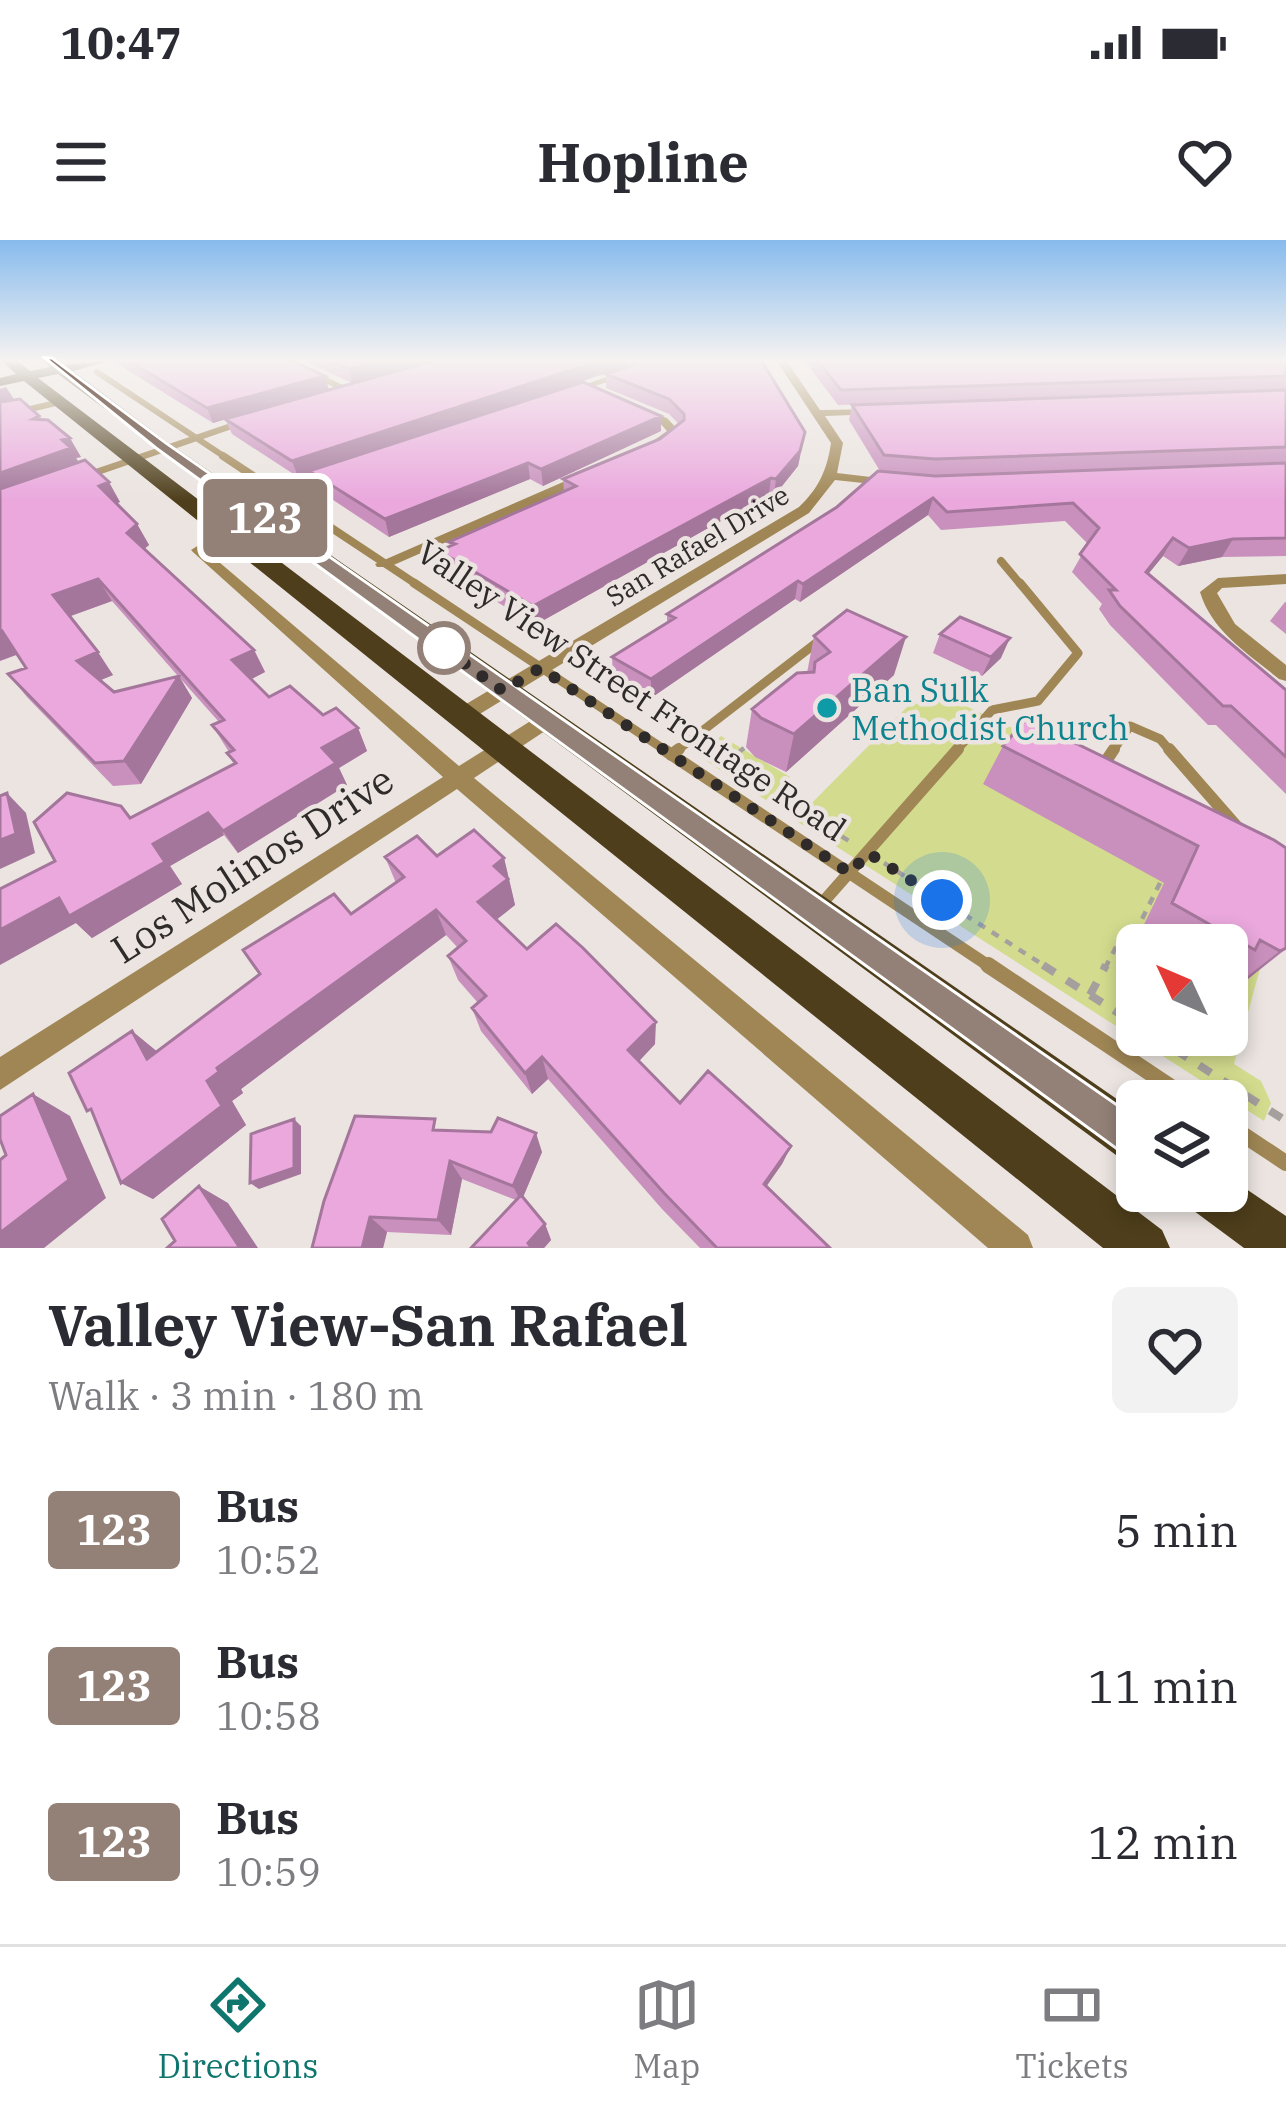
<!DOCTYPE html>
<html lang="en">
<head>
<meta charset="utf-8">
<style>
  body { margin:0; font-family:"IBM Plex Serif",serif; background:#f2f2f3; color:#2b2b33; height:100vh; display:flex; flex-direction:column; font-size:45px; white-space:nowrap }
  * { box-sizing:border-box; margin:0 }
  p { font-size:39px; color:#7c7c81 }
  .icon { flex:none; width:66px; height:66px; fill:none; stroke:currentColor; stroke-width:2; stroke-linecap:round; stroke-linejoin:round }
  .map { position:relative; height:1008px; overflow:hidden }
  .details { display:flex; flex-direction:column; background:#fff; flex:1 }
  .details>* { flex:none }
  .badge { padding:0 24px; border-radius:9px; font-size:42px; line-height:78px }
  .needle { width:78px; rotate:314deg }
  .controls { position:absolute; left:1116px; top:684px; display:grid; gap:24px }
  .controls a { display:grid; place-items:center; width:132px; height:132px; border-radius:18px; background:#fff; box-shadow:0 6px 18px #0003; font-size:60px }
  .you { position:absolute; width:60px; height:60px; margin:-30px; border:9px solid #fff; border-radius:50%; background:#1a73e8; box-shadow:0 0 0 18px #1a73e833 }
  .map>.badge { position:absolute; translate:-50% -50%; box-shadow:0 0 0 6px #fff }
  .round { display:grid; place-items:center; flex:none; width:126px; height:126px; border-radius:18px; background:#f2f2f3 }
  .head { display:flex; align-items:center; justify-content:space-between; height:204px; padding:0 48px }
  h1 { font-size:57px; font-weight:700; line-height:90px }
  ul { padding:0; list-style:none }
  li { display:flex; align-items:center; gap:36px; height:156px; padding:0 48px }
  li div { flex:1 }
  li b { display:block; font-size:45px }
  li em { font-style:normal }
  li .badge { min-width:132px; font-weight:700; text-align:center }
  .status { display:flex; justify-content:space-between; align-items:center; height:84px; padding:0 60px; background:#fff; direction:ltr }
  .status svg { height:33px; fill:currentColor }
  header { display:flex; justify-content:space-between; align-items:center; height:156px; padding:0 48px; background:#fff; font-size:54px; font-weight:700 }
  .menu { display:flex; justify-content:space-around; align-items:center; height:168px; border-top:3px solid #e1e1e2; background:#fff; font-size:33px; color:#7c7c81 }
  .menu a { display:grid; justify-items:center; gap:6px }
  .menu .current { color:#0f766e }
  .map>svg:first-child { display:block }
</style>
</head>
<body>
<div class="status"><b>10:47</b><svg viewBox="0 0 49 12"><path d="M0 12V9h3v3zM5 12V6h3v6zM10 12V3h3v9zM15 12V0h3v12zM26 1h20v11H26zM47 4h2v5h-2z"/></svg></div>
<header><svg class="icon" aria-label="menu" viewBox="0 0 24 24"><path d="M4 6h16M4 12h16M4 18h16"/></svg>Hopline<svg class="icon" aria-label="heart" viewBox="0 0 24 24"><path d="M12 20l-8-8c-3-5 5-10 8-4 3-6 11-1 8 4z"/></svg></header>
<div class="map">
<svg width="1286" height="1008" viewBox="0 0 1286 1008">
  <rect width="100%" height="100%" fill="#ebe4e0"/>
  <path fill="#d3dc8e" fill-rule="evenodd" d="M951 459 1064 512 1279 659 1234 824 1261 841 1271 863 1264 881 795 580 907 467 927 460ZM1137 705H1227V795H1137Z
    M721 496 790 537 766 560 705 520 707 508Z"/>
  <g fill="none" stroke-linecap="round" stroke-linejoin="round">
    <path stroke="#a5a09d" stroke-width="4.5" stroke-dasharray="8 8" stroke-linecap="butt" d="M707 510 849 601
      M726 523 744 508
      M884 623 1048 728
      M1135 693 1162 639
      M1105 728 1126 688 1139 696"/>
    <path stroke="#a5a09d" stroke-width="8" stroke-dasharray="14 14" stroke-linecap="butt" d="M1043 725 1137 785
      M1090 755 1106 725
      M1152 795 1286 881"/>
    <path stroke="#9f8654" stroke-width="6" d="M97 132 228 219
      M0 176 60 162"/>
    <path stroke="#9f8654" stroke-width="8" d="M223 216 419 346
      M1001 321 1022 346"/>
    <path stroke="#9f8654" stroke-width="9" d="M414 343 668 512
      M675 512 820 400
      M955 512 992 470 1038 461 1078 413 1020 343
      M1112 512 1130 486 1160 499 1171 512"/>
    <path stroke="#9f8654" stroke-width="12" d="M663 509 992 728
      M1169 509 1238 588
      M671 515 679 509
      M1100 530 1114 509
      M817 669 958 509"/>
    <path stroke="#9f8654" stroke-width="16" d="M988 725 1192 861
      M1227 884 1286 923"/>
    <path fill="#9f8654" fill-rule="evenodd" d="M278 120H291L355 151 346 153Z
      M776 120H786L820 170 882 169 884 171 878 174 825 176 843 203 837 233 896 240 903 244 901 247 835 240 809 273 470 480H456L453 475 456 470 799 267C819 248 827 230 831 203Z
      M627 130 636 132 569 155 560 153Z
      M633 167 667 178 680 192 657 210H649V204L667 191 659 182 633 171Z
      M254 175 260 178 258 180 78 242 66 239Z
      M332 228 343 231 280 255 268 252Z
      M586 232 591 233V239L389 327H377L375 324Z
      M199 305 459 526 540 475H554L557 480 554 485 474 538 1028 995 1033 1008H988L457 549 0 850V817L443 537 194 313 191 310Z
      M1286 334V344L1222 348 1217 353 1235 384 1286 425V441L1279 439C1249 414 1212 392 1200 352L1218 338Z"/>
    <path fill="#4e3e1b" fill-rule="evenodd" d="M1 120H16L30 131 50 127 42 120 64 125 113 120 73 131 167 202 1137 873V924L1120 918 58 134 38 138 1162 990 1170 1008H1103L24 141 0 146V138L16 134Z
      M1227 936 1286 976V1008H1244L1190 968 1182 951H1227Z"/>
  </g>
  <path fill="#c990be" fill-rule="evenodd" d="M115 120H291L329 150 352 143 302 120H761L805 192 798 226 774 256 769 254 535 385 443 329 439 311 450 307 449 302 564 251 563 239 660 199 679 184 669 174 606 148V134L628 126 469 179 661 176V191L543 246 530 239 389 297 315 248 310 233 298 237 232 194 225 179 213 183 116 123Z
    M804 120H1286V150L838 165Z
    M1286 150V316L1222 317 1178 326 1163 316 1148 334 1286 450V554L1216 485H1208L1110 385 1099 369 1102 364 1072 332 1088 304 1065 281 941 290 928 275 800 362 795 359 651 458 613 436 612 417 667 382V374L837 267 880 231 849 180 852 165Z
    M14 160 39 176 81 217 76 218 79 222 120 262 116 263 137 284 149 305 144 309 254 410 265 432 251 439 269 457 358 488 367 511 339 528 347 545 238 613 224 595 170 626 182 644 92 698 76 683 55 621 234 524 227 513 229 512 212 485 219 482 179 437 192 458 141 544 113 546 27 457 8 434 26 428 17 414ZM112 361 178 436 114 452 100 440 113 435 70 376Z
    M1285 362H1286V394L1270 381Z
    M940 394 1001 418 982 436 933 413Z
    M814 396 894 435 786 532 755 517 746 507 752 469 807 433Z
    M1003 506 1286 608V709L1248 739 1236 745 1227 740V705H1147L1137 699 1164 643 983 544Z
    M437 616 504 618 515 665 496 680 527 709 655 804 639 821 680 863 791 906 782 924 766 946 830 1008H700L662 969 548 839 532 854 481 791 472 768 478 763 458 740 448 716 458 708 446 695 241 849 243 853 232 861 246 885 153 959 121 943 132 791 157 812 396 643 385 617Z
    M442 890 542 912 523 957 545 984 551 1000 544 1008H471L516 960 462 939 451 995 387 992 383 1008H312Z"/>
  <path fill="#a4769b" d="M384 120H436L352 143 349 129Z
    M602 120H625L626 126 298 237 292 221Z
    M325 136 329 150 213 183 207 168Z
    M6 147 17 164 0 169V149Z
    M661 176V191L543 246 541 229Z
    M805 192 798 226 774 256 776 239Z
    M70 198 81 217 76 218 81 227 0 257V233L62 200Z
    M528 223 530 239 389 297 385 279Z
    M771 238 769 254 535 385 533 366Z
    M109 242 120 262 110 266 99 246Z
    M933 258 928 275 800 362 803 344Z
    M137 284 149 305 138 314 127 293Z
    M1173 298 1163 316 1135 350 1146 332Z
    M1233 299 1222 317 1178 326 1189 308Z
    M98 339 112 361 68 377 53 355Z
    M798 341 795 359 651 458V439Z
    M2 391 19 414 0 421V392Z
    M906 397 894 435 786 532 794 494Z
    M1010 398 1001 418 982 436 991 417Z
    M254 410 265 432 244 443 232 420Z
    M98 412 113 435 94 443 77 421Z
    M179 436 192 458 141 544 124 521Z
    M358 488 367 511 339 528 347 545 238 613 223 591 322 508Z
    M7 553 26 573 35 613 0 629V600Z
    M208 573 224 595 170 626 182 644 92 698 76 683 0 725V690Z
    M504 618 515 665 486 688 478 662 494 626Z
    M436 670 446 695 241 849 243 853 232 861 246 885 153 959 121 943 217 828Z
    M1286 708 1248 739 1236 745 1280 711Z
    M656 782 655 804 629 832 628 810Z
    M132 791 159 813 147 819Z
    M542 817 548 839 532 854 525 833Z
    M33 854 70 876 106 958 44 1008H0V993Z
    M294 879 301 886V934L259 949 250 943Z
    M536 893 542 912 521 962 513 946Z
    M791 906 782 924 757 960 764 944Z
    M450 921 462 939 451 995 438 980Z
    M199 946 228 963 258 1008H240Z
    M370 977 387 992 383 1008H362Z
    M545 984 551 1000 544 1008H531L528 1003Z"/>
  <path fill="#eaa8dd" stroke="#a4769b" stroke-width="3" d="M127 120H291L325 136 207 168Z
    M327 120H384L349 129Z
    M436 120H602L292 221 225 179Z
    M637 120H761L805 192 800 211 776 239 771 238 533 366 439 311 455 304 449 302 576 246 563 239 660 199 684 180V174L669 159 606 134 638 123Z
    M817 120H1286V136L841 150Z
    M583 142 661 176 541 229 528 223 385 279 309 231Z
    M1286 150V207L935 219 884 215 852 165Z
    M20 159 39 176 33 179 48 180 70 198 62 200 71 208 0 233V162Z
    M85 220 109 242 99 246 137 284 127 293 254 410 232 420 269 457 290 446 323 475 336 468 358 488 322 508 336 523 223 591 208 573 153 604 165 622 69 676 59 658 0 690V649L55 621 34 582 67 553 121 566 130 578 236 523 227 513 234 510 212 485 224 480 98 339 53 355 98 412 77 421 114 452 179 436 124 521 95 523 8 434 26 428 2 391 0 392V249Z
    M1286 223V298L1233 299 1189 308 1173 298 1146 332 1286 450V517L1231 466H1223L1120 366 1109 350H1116L1080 314 1099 288 1073 263 947 272 933 258 803 344 798 341 651 439 612 417 675 378 667 374 837 267 878 231 935 236Z
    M847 370 906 397 794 494 761 478 752 469 797 433 814 432 815 422 830 412 814 396Z
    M960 377 1010 398 991 417 940 394Z
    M1026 479 1274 600 1286 608V708L1280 711 1260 700 1255 710 1172 663 1198 606 1003 506Z
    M7 553 16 594 0 600V556Z
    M474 590 504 618 494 626 508 639 478 662 527 709 556 684 583 708 656 782 628 810 680 863 708 831 791 906 764 944 830 1008H717L664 953 542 817 525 833 472 768 486 756 448 716 466 701 436 670 217 828 219 832 207 841 222 866 121 943 91 869 87 871 69 833 132 791 147 819 260 734 243 710 334 654 351 674 404 637 385 617 417 596 437 616Z
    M33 854 69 940 0 993V920L6 915 0 899V876Z
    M355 876 435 879 433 890 491 892 498 878 536 893 513 946 450 921 438 980 370 977 362 1008H312L324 961Z
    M294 879V928L250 943 251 894Z
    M199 946 240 1008H167L175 1001 162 979Z
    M521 955 545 984 528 1003 532 1008H471Z"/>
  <linearGradient id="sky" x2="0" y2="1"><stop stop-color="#87bbed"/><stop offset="0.46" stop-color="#f6f3f1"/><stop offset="1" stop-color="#f6f3f1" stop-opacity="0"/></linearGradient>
  <rect width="1286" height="261" fill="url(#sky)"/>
  <path fill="#938177" stroke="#fff" stroke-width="3" d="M45 118H52L166 203 1150 888 1155 901 1150 914 1137 919 1124 914 156 208Z"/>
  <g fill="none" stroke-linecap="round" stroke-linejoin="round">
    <path stroke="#2e2b2a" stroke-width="12" stroke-dasharray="0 21.6" d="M444 408 428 397 503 451 540 428 850 633 868 613 942 660"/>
  </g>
  <circle fill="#fff" stroke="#938177" stroke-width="6" cx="444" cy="408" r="24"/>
  <circle fill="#0f9aa8" stroke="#ebe4e0" stroke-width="4.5" cx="827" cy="468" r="12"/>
  <g text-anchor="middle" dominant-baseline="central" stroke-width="9" stroke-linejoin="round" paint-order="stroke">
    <g font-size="27" fill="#2e2b2a" stroke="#ebe4e0">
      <text transform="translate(697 305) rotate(-31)">San Rafael Drive</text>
    </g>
    <g font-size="33" fill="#0d838f" stroke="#ebe4e0" text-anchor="start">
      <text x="851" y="449">Ban Sulk<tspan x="851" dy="38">Methodist Church</tspan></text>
    </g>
    <g font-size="33" fill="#2e2b2a" stroke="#ebe4e0">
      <text transform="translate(632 450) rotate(34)">Valley View Street Frontage Road</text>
    </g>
    <g font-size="39" fill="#2e2b2a" stroke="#ebe4e0">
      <text transform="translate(252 624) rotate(-33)">Los Molinos Drive</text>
    </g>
  </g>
</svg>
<div class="controls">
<a><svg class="needle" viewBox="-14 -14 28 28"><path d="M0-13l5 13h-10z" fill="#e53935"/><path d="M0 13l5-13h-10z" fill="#7c7c81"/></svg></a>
<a><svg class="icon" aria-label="layers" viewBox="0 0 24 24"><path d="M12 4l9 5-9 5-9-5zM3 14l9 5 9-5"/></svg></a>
</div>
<div class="you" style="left:942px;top:660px"></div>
<b class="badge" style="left:265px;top:278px;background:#938177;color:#fff">123</b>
</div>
<section class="details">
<div class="head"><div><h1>Valley View-San Rafael</h1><p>Walk · 3 min · 180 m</p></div><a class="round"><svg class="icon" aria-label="heart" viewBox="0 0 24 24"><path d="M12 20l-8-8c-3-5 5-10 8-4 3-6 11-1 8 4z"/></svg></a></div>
<ul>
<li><span class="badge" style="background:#938177;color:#fff">123</span><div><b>Bus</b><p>10:52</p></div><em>5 min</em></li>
<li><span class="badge" style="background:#938177;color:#fff">123</span><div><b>Bus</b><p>10:58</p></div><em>11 min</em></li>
<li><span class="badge" style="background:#938177;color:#fff">123</span><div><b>Bus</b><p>10:59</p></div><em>12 min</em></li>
</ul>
</section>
<nav class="menu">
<a class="current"><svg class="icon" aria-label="directions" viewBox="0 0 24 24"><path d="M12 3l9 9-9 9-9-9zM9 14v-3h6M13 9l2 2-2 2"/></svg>Directions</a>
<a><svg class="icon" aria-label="map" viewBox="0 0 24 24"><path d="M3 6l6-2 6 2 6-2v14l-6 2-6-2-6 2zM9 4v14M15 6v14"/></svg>Map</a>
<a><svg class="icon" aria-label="tickets" viewBox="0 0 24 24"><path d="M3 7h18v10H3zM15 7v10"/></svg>Tickets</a>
</nav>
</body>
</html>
